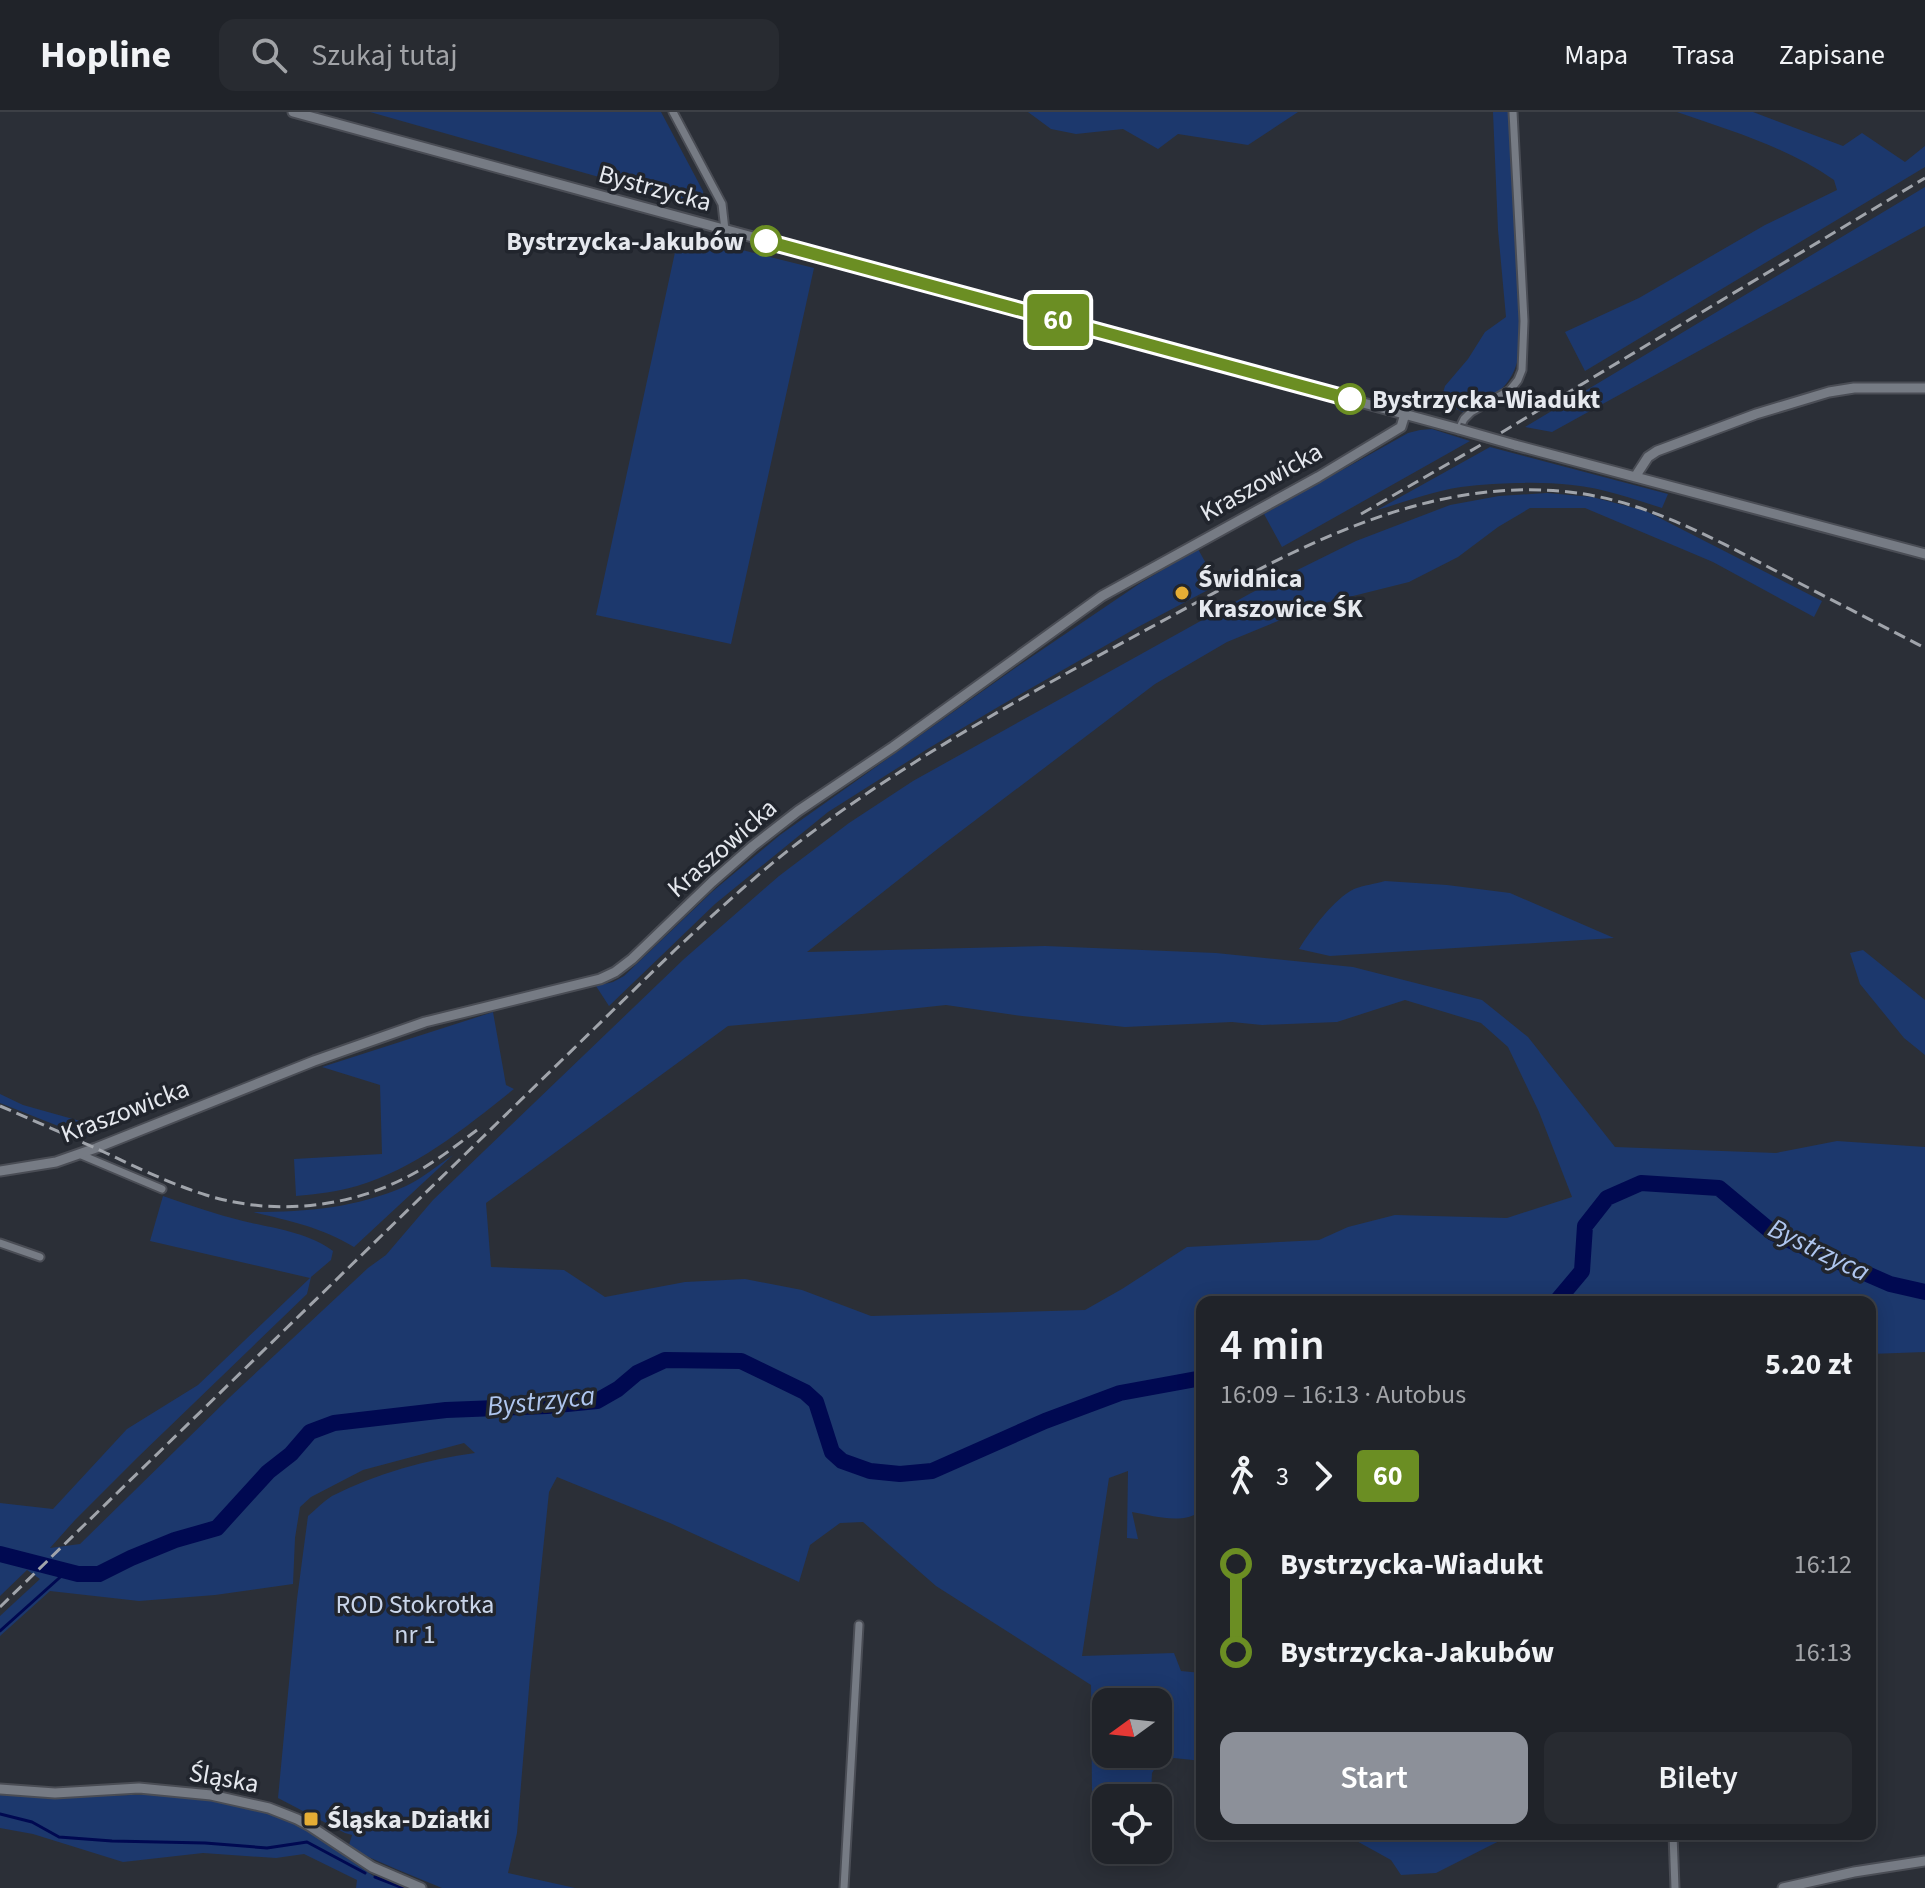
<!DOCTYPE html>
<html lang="pl">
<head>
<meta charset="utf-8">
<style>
  body { margin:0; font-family:"Source Sans 3",sans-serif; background:#282b31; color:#f1f3f6; height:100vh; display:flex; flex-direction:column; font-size:30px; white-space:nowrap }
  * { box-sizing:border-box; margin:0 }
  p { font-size:26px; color:#a2a4a8 }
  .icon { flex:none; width:44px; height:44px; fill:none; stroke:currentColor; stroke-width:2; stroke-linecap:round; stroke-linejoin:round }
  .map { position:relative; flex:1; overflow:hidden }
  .panel { position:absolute; left:1196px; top:1184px; width:680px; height:544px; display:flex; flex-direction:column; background:#202329; border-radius:16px; box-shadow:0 4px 20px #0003,0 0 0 2px #3d4046 }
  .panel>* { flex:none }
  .badge { padding:0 16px; border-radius:6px; font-size:28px; line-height:52px }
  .needle { width:52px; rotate:255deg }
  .buttons { position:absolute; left:1092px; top:1576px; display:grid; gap:16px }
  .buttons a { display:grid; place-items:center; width:80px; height:80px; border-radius:16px; background:#202329; box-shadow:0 4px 20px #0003,0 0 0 2px #3d4046; font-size:40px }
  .map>.badge { position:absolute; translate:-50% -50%; box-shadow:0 0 0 4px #fff }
  .legs { display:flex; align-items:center; gap:12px; height:88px; padding:0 24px; font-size:26px }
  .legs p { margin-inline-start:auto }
  .overview { display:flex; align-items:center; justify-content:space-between; height:136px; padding:0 24px }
  h1 { font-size:44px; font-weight:600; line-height:60px }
  .cta { display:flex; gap:16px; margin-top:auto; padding:16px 24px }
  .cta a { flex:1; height:92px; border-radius:16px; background:#8c9099; color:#fff; font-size:32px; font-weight:600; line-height:92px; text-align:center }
  .cta a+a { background:#282b31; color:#f1f3f6 }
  ul { padding:0 24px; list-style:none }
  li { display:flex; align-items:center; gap:28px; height:88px; font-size:30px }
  li i { display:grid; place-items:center; width:12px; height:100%; margin:0 10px; background:currentColor }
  li i::after { content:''; width:20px; height:20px; margin:-10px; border:6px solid; border-radius:50%; background:#202329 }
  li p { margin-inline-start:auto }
  li:first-child i { background:linear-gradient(#0000 50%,currentColor 0) }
  li:last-child i { background:linear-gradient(currentColor 50%,#0000 0) }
  header { display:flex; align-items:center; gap:48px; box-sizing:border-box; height:112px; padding:0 40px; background:#202329; border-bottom:2px solid #3d4046 }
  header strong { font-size:38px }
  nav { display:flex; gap:44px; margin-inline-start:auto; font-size:28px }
  .search { width:560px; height:72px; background:#282b31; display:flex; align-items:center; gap:20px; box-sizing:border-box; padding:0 28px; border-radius:16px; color:#a2a4a8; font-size:30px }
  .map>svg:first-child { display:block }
</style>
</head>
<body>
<header>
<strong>Hopline</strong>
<div class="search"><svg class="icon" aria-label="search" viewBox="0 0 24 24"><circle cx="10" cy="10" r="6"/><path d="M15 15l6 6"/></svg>Szukaj tutaj</div>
<nav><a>Mapa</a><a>Trasa</a><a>Zapisane</a></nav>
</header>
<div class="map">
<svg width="1925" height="1776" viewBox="0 0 1925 1776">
  <rect width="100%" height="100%" fill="#2b2f37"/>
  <path fill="#1c386d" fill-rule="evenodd" d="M370 0H661L703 79 705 95Z
    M1028 0H1298L1248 33 1178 22 1158 37 1123 17 1076 22 1051 17Z
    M1493 0H1509L1521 232C1514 276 1500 280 1463 300L1447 293 1442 284 1445 274 1468 247 1485 220 1506 205 1498 118Z
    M1677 0H1753L1843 34 1862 21 1905 50 1925 34V55L1585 259 1565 220 1639 186 1765 113 1837 78 1834 68C1786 35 1732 19 1677 0Z
    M1925 75V114L1552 320 1525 315Z
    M679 122 814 156 731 532 596 503Z
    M1432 317 1470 329 1282 435 1264 402 1408 321 1420 318Z
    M1490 335 1668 382 1662 396C1633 387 1603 376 1572 373 1537 369 1496 371 1461 375 1433 379 1405 390 1377 398Z
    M1547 381 1592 385 1646 399 1822 489 1814 505 1713 450 1585 396H1530L1498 415 1458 445 1409 470 1317 493 1227 530 1155 572 940 735 807 840 1045 834 1216 841 1353 855 1482 888 1528 925 1615 1035 1776 1041 1837 1029 1925 1035V1240L1870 1242V1190H1202V1399C1181 1413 1155 1404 1132 1400L1138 1427 1127 1426 1128 1359 1109 1366 1082 1544 1174 1541 1181 1559 1202 1561V1649L1174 1646 1159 1650 1152 1661 1151 1681 1092 1679 1091 1573 936 1474 863 1410 840 1411 810 1433 799 1470 670 1411 557 1365 549 1380 530 1564 517 1721 508 1761 575 1776H442L396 1757 364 1743 349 1733 352 1723 345 1721 278 1686 297 1487 308 1404C316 1397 324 1389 332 1384 376 1362 427 1347 475 1341L464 1331 363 1358 311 1385 300 1395 295 1426 293 1472 215 1483 139 1489 50 1479 0 1524V1504L40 1467 27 1458 0 1484V1391L53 1397 127 1317 198 1273 310 1166 150 1129 163 1084C189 1093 215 1102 243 1109 272 1116 308 1120 333 1139L331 1148 311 1165 307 1182 138 1345 75 1408 50 1436 80 1432 230 1285 368 1156 386 1143 433 1088 684 847 779 764 849 711 913 669 1026 606 1251 481 1356 429 1450 393 1499 384ZM1405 888 1481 911 1508 935 1539 1000 1572 1085 1507 1106 1395 1103 1348 1115 1319 1128 1187 1135 1122 1177 1085 1198 871 1204 802 1178 745 1167 685 1170 605 1185 564 1158 491 1155 486 1091 728 914 862 902 946 893 1022 904 1125 915 1232 910 1262 913 1337 910ZM1158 1590V1642H1106V1590Z
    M1198 437 1214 466 1237 454 1240 461 1138 515 998 595 929 636 828 700 715 792 609 894 596 874 613 870 624 864 713 779 780 723 1018 554 1139 472Z
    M1385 769 1447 773 1510 781 1614 826 1330 844 1299 837C1310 819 1335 786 1354 777 1364 773 1375 772 1385 769Z
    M1863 838 1925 888V943L1904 926 1860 872 1850 841Z
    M493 900 506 973 514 977C466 1015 417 1056 357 1074 337 1080 317 1082 296 1084L294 1047 382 1042 380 973 322 955Z
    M0 982 23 993 105 1016 86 1025 0 991Z
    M453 1043 354 1135C321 1115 290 1109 253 1100 308 1100 355 1096 406 1074 423 1066 438 1053 453 1043Z
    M0 1683 75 1685 131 1683H171L220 1690 272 1702 299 1713 375 1765 405 1776H356L357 1768 304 1742 276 1746 203 1741 123 1750 33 1722 0 1716Z
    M1344 1722H1403L1414 1725 1438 1728 1454 1722H1513L1436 1761 1401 1763 1391 1748Z"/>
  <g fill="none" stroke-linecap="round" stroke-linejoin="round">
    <path stroke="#000951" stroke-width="3" d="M0 1519 67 1459
      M0 1702 32 1710 59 1725 112 1729 205 1731 267 1736 307 1730 365 1761
      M375 1765 403 1776"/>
    <path stroke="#000951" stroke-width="16" d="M1556 1190 1582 1159 1585 1114 1607 1086 1641 1071 1719 1076 1773 1121 1890 1172 1925 1180
      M0 1442 78 1462H99L131 1446 175 1428 217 1416 268 1360 291 1342 310 1320 334 1311 446 1298 547 1294 597 1289 618 1277 637 1261 665 1248 741 1249 805 1280 816 1290 832 1340 842 1349 870 1359 900 1362 932 1359 1045 1309 1120 1281 1202 1266"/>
    <g stroke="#4a4d55" stroke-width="11">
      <path id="minor" d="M673 0 722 92 725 118
        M1459 317 1464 307 1471 300 1510 278 1518 268 1522 258 1524 209 1513 0
        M79 1042 162 1077
        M0 1131 40 1145
        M1673 1722 1675 1776
        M844 1776 859 1513"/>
    </g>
    <g stroke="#4a4d55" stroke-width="13">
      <path id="tertiary" d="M293 0 1459 317
        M1515 333 1925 442
        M1635 365 1648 345 1657 339 1756 302 1829 280 1854 276H1925
        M0 1059 56 1050 96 1036 314 949 425 910 600 867 615 860 632 847 712 770 753 734 798 699 893 635 1102 484 1318 365 1401 315 1405 302
        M0 1677 55 1681 139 1676 211 1683 269 1696 297 1707 310 1714 372 1755 421 1776
        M1783 1776 1854 1760 1925 1749"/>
    </g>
    <use href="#minor" stroke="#767b84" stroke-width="7"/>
    <use href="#tertiary" stroke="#767b84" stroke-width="9"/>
    <path stroke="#a0a4ab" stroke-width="3" stroke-dasharray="12 6" stroke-linecap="butt" d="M1361 402 1479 334 1925 66
      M0 994C35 1009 71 1025 106 1041 138 1056 171 1072 206 1083 269 1103 342 1097 401 1068 429 1055 453 1036 477 1018
      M0 1495 676 837C716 800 756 763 799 730 907 648 1026 583 1144 519 1276 448 1414 363 1569 380 1643 388 1709 424 1774 458 1824 484 1875 510 1925 536"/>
    <g stroke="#4a4d55" stroke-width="13" stroke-linecap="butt">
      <path id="tertiary-bridge" d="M1459 317 1515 333"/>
    </g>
    <use href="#tertiary-bridge" stroke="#767b84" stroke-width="9"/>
  </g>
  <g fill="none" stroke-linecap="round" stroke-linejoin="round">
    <g stroke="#fff" stroke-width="18">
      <path id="line-1" d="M766 129 1350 287"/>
    </g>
    <use href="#line-1" stroke="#6b8e23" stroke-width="12"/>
  </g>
  <g fill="#fff" stroke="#6b8e23" stroke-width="4">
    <circle cx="766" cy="129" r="14"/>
    <circle cx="1350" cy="287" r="14"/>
  </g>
  <g fill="#e5ad35" stroke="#21252d" stroke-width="3">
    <circle cx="1182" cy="481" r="8"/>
    <rect x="303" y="1699" width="16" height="16" rx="4"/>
  </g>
  <g text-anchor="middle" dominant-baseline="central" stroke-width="7" stroke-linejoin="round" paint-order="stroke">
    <g font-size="26" fill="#e5e8ee" stroke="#21252d">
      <text transform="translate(655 76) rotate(15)">Bystrzycka</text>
      <text transform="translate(1261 370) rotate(-29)">Kraszowicka</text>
      <text transform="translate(722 736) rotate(-41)">Kraszowicka</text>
      <text transform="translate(125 999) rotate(-21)">Kraszowicka</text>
      <text transform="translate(224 1666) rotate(10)">Śląska</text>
    </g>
    <g font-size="26" font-weight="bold" fill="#e5e8ee" stroke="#21252d" text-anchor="end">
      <text x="744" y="129">Bystrzycka-Jakubów</text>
      <text x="1372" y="287" text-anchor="start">Bystrzycka-Wiadukt</text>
    </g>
    <g font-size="26" font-weight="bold" fill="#e5e8ee" stroke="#21252d" text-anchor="start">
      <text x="1198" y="466">Świdnica<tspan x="1198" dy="30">Kraszowice ŚK</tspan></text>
      <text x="327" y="1707">Śląska-Działki</text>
    </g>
    <g font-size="26" fill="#c9d5ea" stroke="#21252d">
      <text x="415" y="1492">ROD Stokrotka<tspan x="415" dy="30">nr 1</tspan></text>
    </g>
    <g font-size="28" font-style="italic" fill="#afc6ef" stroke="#21252d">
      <text transform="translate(1819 1138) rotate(26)">Bystrzyca</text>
      <text transform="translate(541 1289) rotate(-6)">Bystrzyca</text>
    </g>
  </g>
</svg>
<div class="buttons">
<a><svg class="needle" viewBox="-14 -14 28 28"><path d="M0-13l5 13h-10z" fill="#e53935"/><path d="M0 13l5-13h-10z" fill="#a2a4a8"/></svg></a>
<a><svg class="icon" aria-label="locate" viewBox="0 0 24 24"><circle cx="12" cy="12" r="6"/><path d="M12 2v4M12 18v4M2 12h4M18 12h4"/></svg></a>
</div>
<b class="badge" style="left:1058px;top:208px;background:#6b8e23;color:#fff">60</b>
<section class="panel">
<div class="overview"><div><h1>4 min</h1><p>16:09 – 16:13 · Autobus</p></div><b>5.20 zł</b></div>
<div class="legs"><svg class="icon" aria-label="walk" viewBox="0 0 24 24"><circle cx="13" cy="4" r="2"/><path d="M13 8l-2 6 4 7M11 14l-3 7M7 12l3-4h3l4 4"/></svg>3<svg class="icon" aria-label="forward" viewBox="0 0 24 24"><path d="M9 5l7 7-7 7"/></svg><b class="badge" style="background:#6b8e23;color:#fff">60</b></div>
<ul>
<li><i style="color:#6b8e23"></i><b>Bystrzycka-Wiadukt</b><p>16:12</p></li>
<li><i style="color:#6b8e23"></i><b>Bystrzycka-Jakubów</b><p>16:13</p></li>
</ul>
<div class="cta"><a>Start</a><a>Bilety</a></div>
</section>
</div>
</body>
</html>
